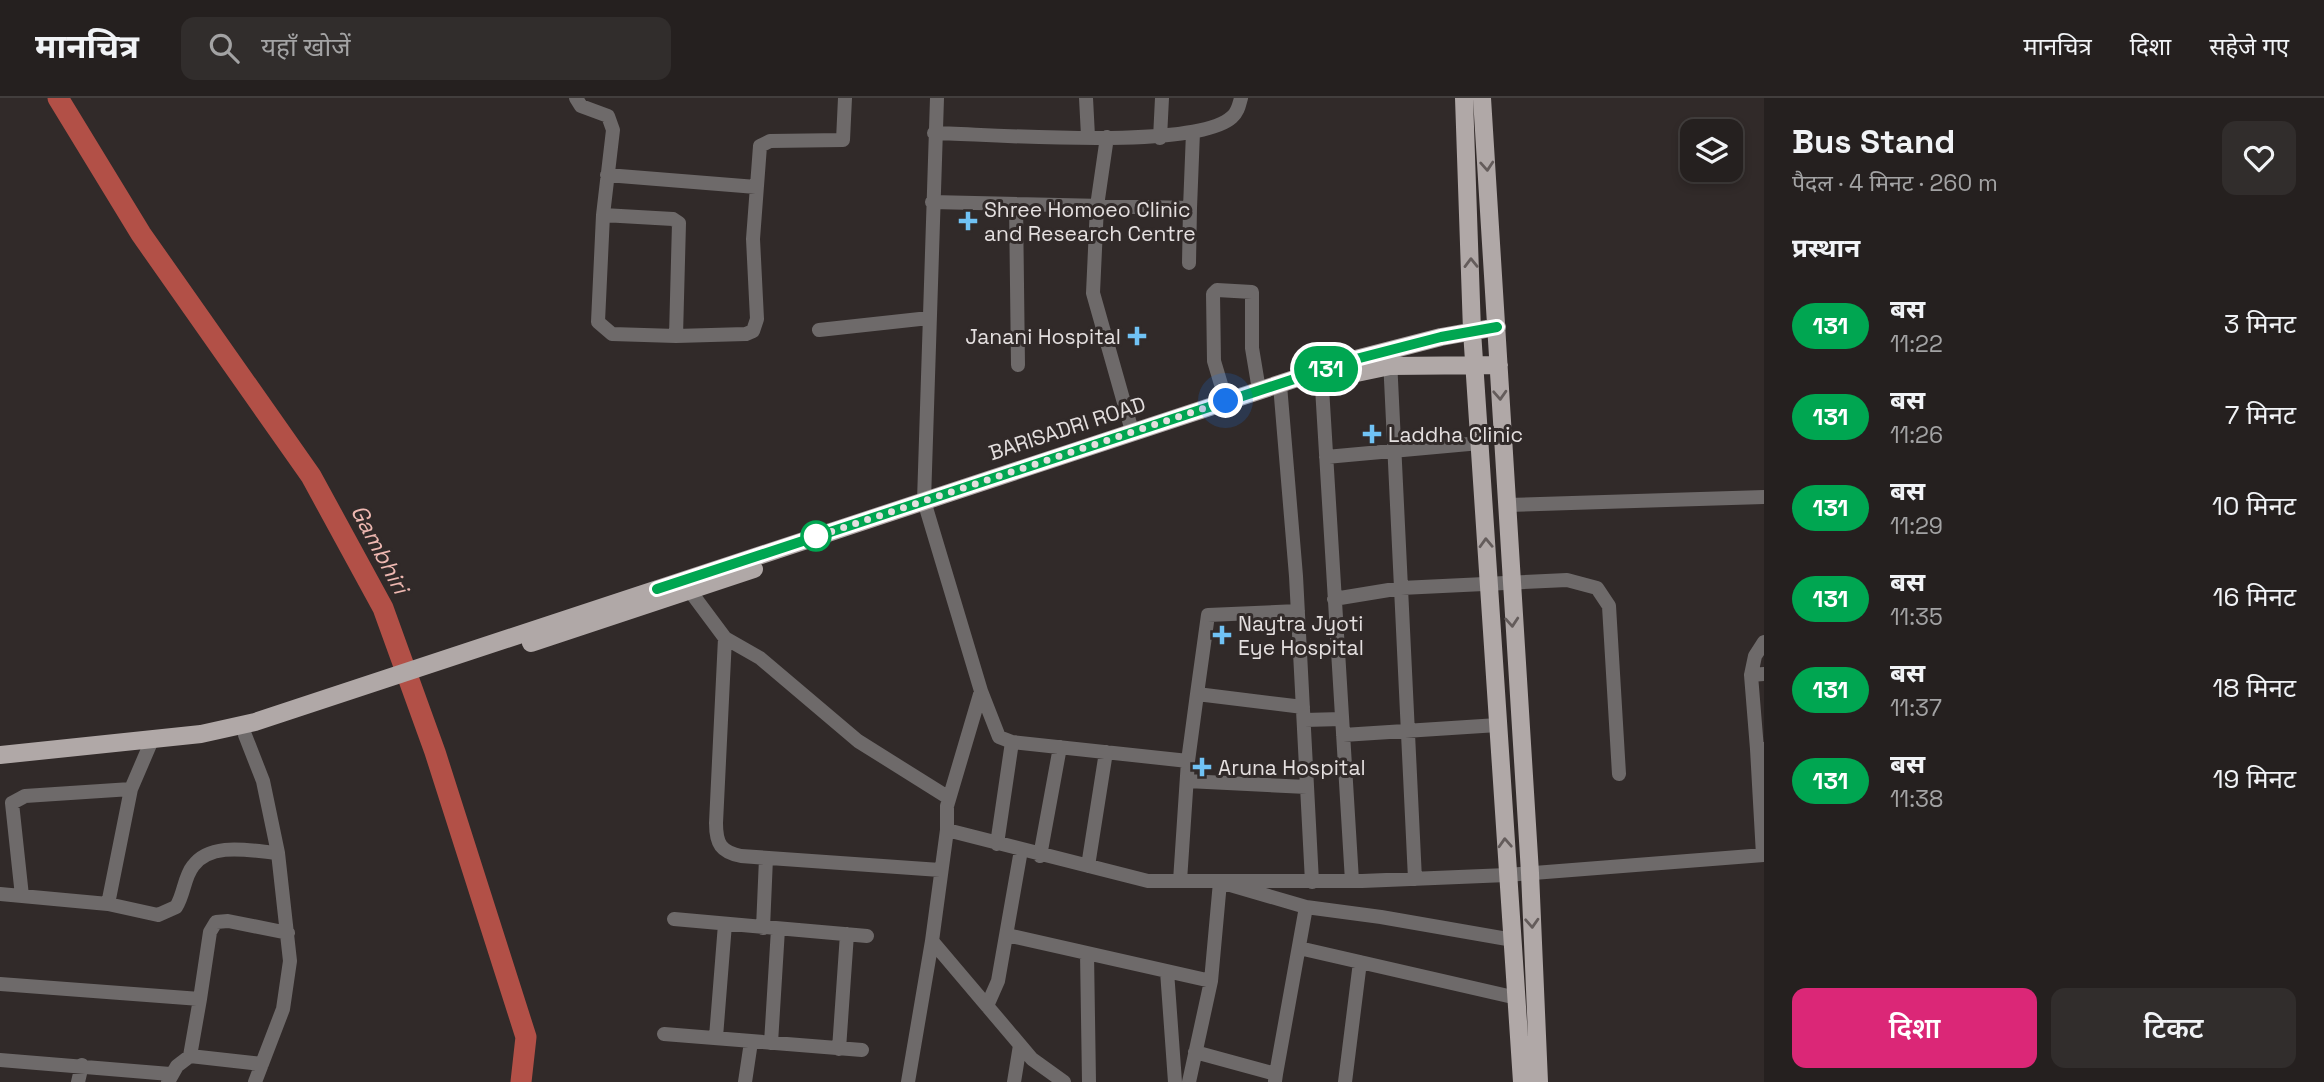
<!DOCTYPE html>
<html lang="hi">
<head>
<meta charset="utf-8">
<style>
  body { margin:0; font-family:"Space Grotesk","Noto Sans Devanagari",sans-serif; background:#312d2c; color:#f1f3f6; height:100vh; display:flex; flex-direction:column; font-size:26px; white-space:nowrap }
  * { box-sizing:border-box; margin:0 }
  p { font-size:23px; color:#a3a3a4 }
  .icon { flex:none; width:38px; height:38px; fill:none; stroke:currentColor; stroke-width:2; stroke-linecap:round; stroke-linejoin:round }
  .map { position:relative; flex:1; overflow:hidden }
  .sheet { display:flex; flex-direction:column; background:#25201f; width:560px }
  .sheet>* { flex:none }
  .badge { padding:0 14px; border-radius:23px; font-size:24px; line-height:46px }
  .controls { position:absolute; left:1680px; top:21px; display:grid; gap:14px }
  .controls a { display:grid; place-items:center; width:63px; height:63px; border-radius:14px; background:#25201f; box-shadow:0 4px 10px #0003,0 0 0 2px #423e3d; font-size:35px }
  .you { position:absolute; width:35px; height:35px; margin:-18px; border:5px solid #fff; border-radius:50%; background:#1a73e8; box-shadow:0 0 0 10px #1a73e833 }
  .map>.badge { position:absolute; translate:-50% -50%; box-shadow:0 0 0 4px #fff }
  h2 { padding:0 28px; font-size:26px; line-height:63px }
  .round { display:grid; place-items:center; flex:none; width:74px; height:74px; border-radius:14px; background:#312d2c }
  .overview { display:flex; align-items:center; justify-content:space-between; height:119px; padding:0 28px }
  h1 { font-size:33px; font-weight:600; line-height:52px }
  .primary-button { display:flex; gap:14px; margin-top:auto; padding:14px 28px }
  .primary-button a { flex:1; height:80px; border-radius:14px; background:#db2777; color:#fff; font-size:28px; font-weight:600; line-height:80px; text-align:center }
  .primary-button a+a { background:#312d2c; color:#f1f3f6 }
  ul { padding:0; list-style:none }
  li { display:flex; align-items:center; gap:21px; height:91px; padding:0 28px }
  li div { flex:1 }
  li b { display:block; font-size:26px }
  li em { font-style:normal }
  li .badge { min-width:77px; font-weight:700; text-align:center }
  header { display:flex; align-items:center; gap:42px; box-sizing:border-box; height:98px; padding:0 35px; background:#25201f; border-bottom:2px solid #423e3d }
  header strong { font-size:33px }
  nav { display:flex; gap:38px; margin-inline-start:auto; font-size:24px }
  .search { width:490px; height:63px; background:#312d2c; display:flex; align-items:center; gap:18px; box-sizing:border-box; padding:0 24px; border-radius:14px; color:#a3a3a4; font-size:26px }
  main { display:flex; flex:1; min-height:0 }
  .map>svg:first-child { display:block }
</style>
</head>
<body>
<header>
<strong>मानचित्र</strong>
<div class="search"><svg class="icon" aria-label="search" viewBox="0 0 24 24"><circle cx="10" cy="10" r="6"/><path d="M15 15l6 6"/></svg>यहाँ खोजें</div>
<nav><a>मानचित्र</a><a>दिशा</a><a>सहेजे गए</a></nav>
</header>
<main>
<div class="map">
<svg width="1764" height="984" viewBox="0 0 1764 984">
  <rect width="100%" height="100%" fill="#312a29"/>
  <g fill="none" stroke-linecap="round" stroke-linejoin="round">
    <path stroke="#b25047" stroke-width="21" d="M58 0 141 136 311 378 383 510 435 654 526 939 521 984"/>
    <path stroke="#6e6a6a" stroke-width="14" d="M576 0 581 8 608 18 613 32 603 117 598 224 612 236 676 238
      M937 0 924 403 981 593 947 708V732L1148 783H1362L1507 777 1764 757
      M1086 0 1088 38
      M934 35C990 36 1195 53 1232 19 1238 14 1239 7 1241 0
      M1107 39 1097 108 1093 195 1132 333
      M1160 40 1162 0
      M607 77 756 89
      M932 104 1190 110 1193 34
      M1016 106 1018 267
      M603 117 673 121 679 125 676 238 746 236 753 233 757 221 753 141 760 48 770 43 843 42 845 0
      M1189 165 1190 110
      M819 232 929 220
      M1390 261 1415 781
      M1321 273 1352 783
      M1280 287 1296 478 1312 784
      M1226 303 1214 263 1213 196 1217 192 1252 194V250L1259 292
      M1326 359 1480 345
      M1506 407 1764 399
      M690 493 725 540 760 560 858 643 949 700
      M1334 501 1401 490 1567 482 1597 490 1609 508 1619 676
      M1298 513 1208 517 1197 596 1303 609
      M725 540 716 725C716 746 721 754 741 758L940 772
      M1751 577 1755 558 1764 544
      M981 593 999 639 1012 644 1188 663 1180 783
      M1304 622 1342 621
      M245 637 263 683 278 755
      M1343 637 1498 627
      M1757 651 1751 577 1764 576
      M1188 663 1197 596
      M1187 683 1307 689
      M947 732 932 843 1032 961 1064 984
      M997 746 1012 644
      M1763 757 1757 651H1764
      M1040 758 1060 649
      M1088 768 1106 654
      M0 796 108 806 158 817 176 809C184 797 184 779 193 768 211 743 252 753 278 755L290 863 283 911 255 984
      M22 798 12 705 25 698 131 691
      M108 806 131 691 152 642
      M674 821 867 838
      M763 830 766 760
      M1007 837 1211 883
      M1299 850 1517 900
      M1087 855 1089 984
      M1167 873 1175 984
      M0 886 200 901 190 958 262 966
      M200 901 210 834 216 824 228 823 288 835
      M987 908 998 883 1021 752
      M664 936 862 952
      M716 939 725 826
      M771 945 778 831
      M839 951 847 836
      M1195 954 1276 976 1275 983
      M0 962 170 976
      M1276 976 1306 809
      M78 984 82 967
      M168 984 177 968 190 958
      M745 984 751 944
      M908 984 932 843
      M1014 984 1020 947
      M1189 984 1211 883 1220 784 1306 809 1381 819 1513 842
      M1345 984 1360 864"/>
    <path stroke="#b0a8a7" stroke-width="18" d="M1464 0 1472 233 1522 984
      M1482 0 1530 775 1539 984
      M1328 281 1390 268 1499 267
      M531 545 754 471
      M0 657 201 636 255 624 1352 262 1441 239 1497 229"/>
  </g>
  <defs><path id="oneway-chevron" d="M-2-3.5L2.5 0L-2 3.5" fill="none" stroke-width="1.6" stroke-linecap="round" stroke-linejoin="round" transform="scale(1.75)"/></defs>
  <g stroke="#645c5b">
    <use href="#oneway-chevron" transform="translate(1487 68) rotate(86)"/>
    <use href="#oneway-chevron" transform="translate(1471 165) rotate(-91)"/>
    <use href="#oneway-chevron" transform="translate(1500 297) rotate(87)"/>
    <use href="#oneway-chevron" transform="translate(1486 445) rotate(-92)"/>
    <use href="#oneway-chevron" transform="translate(1512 524) rotate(86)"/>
    <use href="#oneway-chevron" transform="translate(1505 745) rotate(-93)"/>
    <use href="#oneway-chevron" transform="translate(1532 825) rotate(87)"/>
  </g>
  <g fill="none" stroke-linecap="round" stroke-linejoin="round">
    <g stroke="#fff" stroke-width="16">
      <path id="line" d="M657 491 1352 262 1441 239 1497 229"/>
    </g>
    <use href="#line" stroke="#00a651" stroke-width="10"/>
    <path stroke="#e4dfdf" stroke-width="7" stroke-dasharray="0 12.6" d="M816 438 812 440 1226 303"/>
  </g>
  <g fill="#70c2f4" stroke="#312a29" stroke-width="2.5">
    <path d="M964.5 112.5h7v7h7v7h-7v7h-7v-7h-7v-7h7z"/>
    <path d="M1133.5 227.5h7v7h7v7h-7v7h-7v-7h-7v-7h7z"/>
    <path d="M1368.5 325.5h7v7h7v7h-7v7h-7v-7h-7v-7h7z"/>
    <path d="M1218.5 526.5h7v7h7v7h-7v7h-7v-7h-7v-7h7z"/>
    <path d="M1198.5 658.5h7v7h7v7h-7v7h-7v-7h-7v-7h7z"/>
  </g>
  <circle fill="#fff" stroke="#00a651" stroke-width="3.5" cx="816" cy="438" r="14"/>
  <g text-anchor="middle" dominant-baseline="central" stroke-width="6" stroke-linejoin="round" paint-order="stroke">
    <g font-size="21" fill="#e4dfdf" stroke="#312a29" text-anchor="start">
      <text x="984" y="111">Shree Homoeo Clinic<tspan x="984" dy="24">and Research Centre</tspan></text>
      <text x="1121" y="238" text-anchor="end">Janani Hospital</text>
      <text x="1388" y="336">Laddha Clinic</text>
      <text x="1238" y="525">Naytra Jyoti<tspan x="1238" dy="24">Eye Hospital</tspan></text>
      <text x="1218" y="669">Aruna Hospital</text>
    </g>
    <g font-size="21" fill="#e4dfdf" stroke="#312a29">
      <text transform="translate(1067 330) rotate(-18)">BARISADRI ROAD</text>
    </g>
    <g font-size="23" font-style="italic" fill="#eeb8b1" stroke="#312a29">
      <text transform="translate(380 451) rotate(62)">Gambhiri</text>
    </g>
  </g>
</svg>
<div class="controls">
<a><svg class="icon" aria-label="layers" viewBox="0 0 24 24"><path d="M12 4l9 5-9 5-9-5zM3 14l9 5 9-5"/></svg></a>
</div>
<div class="you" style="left:1226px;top:303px"></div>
<b class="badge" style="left:1326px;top:271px;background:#00a651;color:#fff">131</b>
</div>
<section class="sheet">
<div class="overview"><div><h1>Bus Stand</h1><p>पैदल · 4 मिनट · 260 m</p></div><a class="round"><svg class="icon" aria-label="heart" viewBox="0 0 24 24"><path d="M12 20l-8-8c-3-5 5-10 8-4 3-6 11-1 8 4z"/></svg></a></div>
<h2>प्रस्थान</h2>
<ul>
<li><span class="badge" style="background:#00a651;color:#fff">131</span><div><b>बस</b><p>11:22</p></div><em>3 मिनट</em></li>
<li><span class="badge" style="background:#00a651;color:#fff">131</span><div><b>बस</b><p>11:26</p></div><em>7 मिनट</em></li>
<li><span class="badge" style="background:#00a651;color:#fff">131</span><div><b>बस</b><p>11:29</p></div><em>10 मिनट</em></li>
<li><span class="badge" style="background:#00a651;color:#fff">131</span><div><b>बस</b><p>11:35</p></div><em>16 मिनट</em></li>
<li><span class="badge" style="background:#00a651;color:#fff">131</span><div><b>बस</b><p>11:37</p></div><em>18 मिनट</em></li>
<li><span class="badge" style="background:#00a651;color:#fff">131</span><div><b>बस</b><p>11:38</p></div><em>19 मिनट</em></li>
</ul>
<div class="primary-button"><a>दिशा</a><a>टिकट</a></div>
</section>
</main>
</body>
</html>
